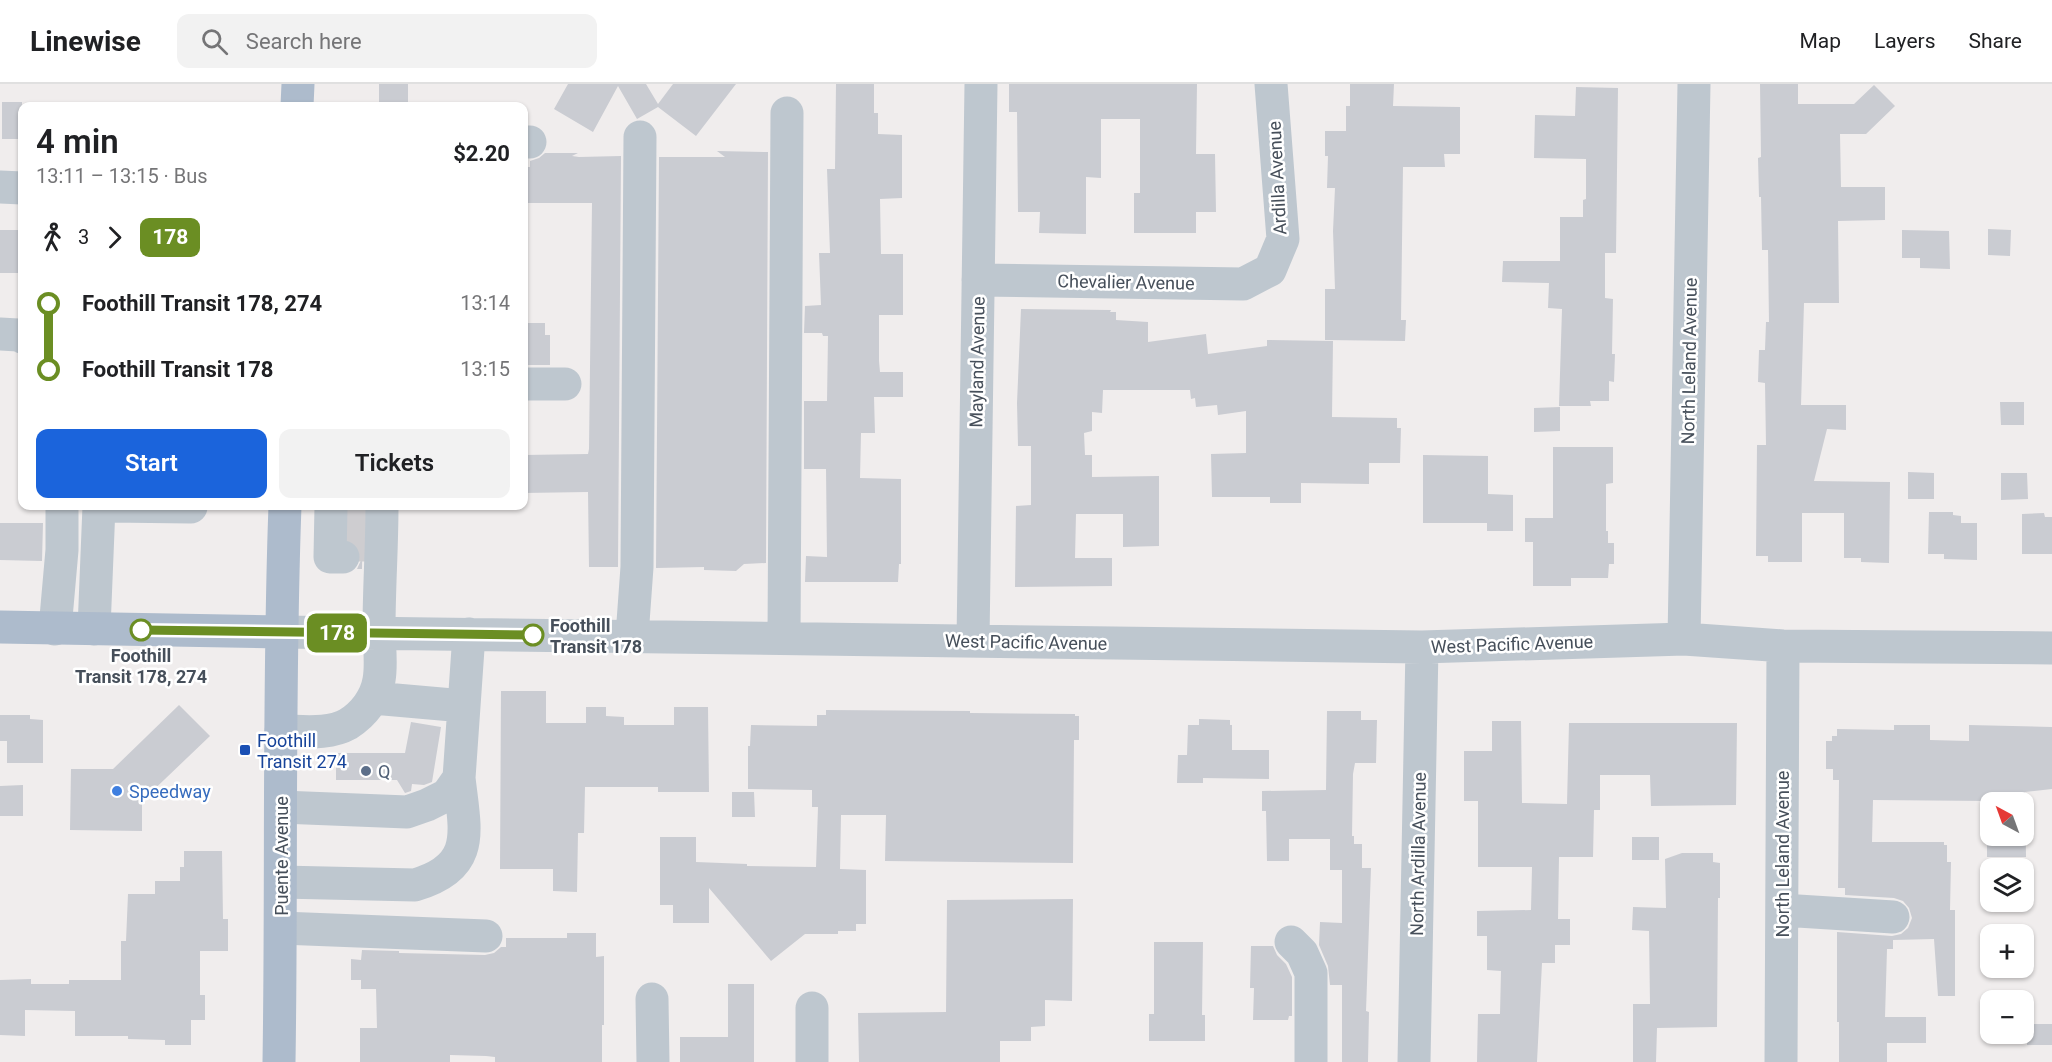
<!DOCTYPE html>
<html lang="en">
<head>
<meta charset="utf-8">
<style>
  body { margin:0; font-family:Roboto,sans-serif; background:#f2f2f2; color:#202124; height:100vh; display:flex; flex-direction:column; font-size:22px; white-space:nowrap }
  * { box-sizing:border-box; margin:0 }
  p { font-size:20px; color:#757577 }
  .icon { flex:none; width:33px; height:33px; fill:none; stroke:currentColor; stroke-width:2; stroke-linecap:round; stroke-linejoin:round }
  .map { position:relative; flex:1; overflow:hidden }
  .sheet { position:absolute; left:18px; top:18px; width:510px; height:408px; display:flex; flex-direction:column; background:#fff; border-radius:12px; box-shadow:0 2px 4px #0004 }
  .sheet>* { flex:none }
  .badge { padding:0 12px; border-radius:9px; font-size:21px; line-height:39px }
  .needle { width:39px; rotate:319deg }
  .controls { position:absolute; left:1980px; top:708px; display:grid; gap:12px }
  .controls a { display:grid; place-items:center; width:54px; height:54px; border-radius:12px; background:#fff; box-shadow:0 2px 4px #0004; font-size:30px }
  .map>.badge { position:absolute; translate:-50% -50%; box-shadow:0 0 0 3px #fff }
  .legs { display:flex; align-items:center; gap:9px; height:66px; padding:0 18px; font-size:20px }
  .legs p { margin-inline-start:auto }
  .summary { display:flex; align-items:center; justify-content:space-between; height:102px; padding:0 18px }
  h1 { font-size:33px; font-weight:600; line-height:45px }
  .action { display:flex; gap:12px; margin-top:auto; padding:12px 18px }
  .action a { flex:1; height:69px; border-radius:12px; background:#1b64dc; color:#fff; font-size:24px; font-weight:600; line-height:69px; text-align:center }
  .action a+a { background:#f2f2f2; color:#202124 }
  ul { padding:0 18px; list-style:none }
  li { display:flex; align-items:center; gap:21px; height:66px; font-size:22px }
  li i { display:grid; place-items:center; width:9px; height:100%; margin:0 8px; background:currentColor }
  li i::after { content:''; width:15px; height:15px; margin:-8px; border:4px solid; border-radius:50%; background:#fff }
  li p { margin-inline-start:auto }
  li:first-child i { background:linear-gradient(#0000 50%,currentColor 0) }
  li:last-child i { background:linear-gradient(currentColor 50%,#0000 0) }
  header { display:flex; align-items:center; gap:36px; box-sizing:border-box; height:84px; padding:0 30px; background:#fff; border-bottom:2px solid #e0e0e0 }
  header strong { font-size:28px }
  nav { display:flex; gap:33px; margin-inline-start:auto; font-size:21px }
  .search { width:420px; height:54px; background:#f2f2f2; display:flex; align-items:center; gap:15px; box-sizing:border-box; padding:0 21px; border-radius:12px; color:#757577; font-size:22px }
  .map>svg:first-child { display:block }
</style>
</head>
<body>
<header>
<strong>Linewise</strong>
<div class="search"><svg class="icon" aria-label="search" viewBox="0 0 24 24"><circle cx="10" cy="10" r="6"/><path d="M15 15l6 6"/></svg>Search here</div>
<nav><a>Map</a><a>Layers</a><a>Share</a></nav>
</header>
<div class="map">
<svg width="2052" height="978" viewBox="0 0 2052 978">
  <rect width="100%" height="100%" fill="#f0eded"/>
  <path fill="#caccd2" fill-rule="evenodd" d="M379 0H408V22H379Z
    M568 0H646L658 20 673 0H736L696 52 658 23 637 35 618 2 593 48 554 25Z
    M836 0H874V29H878V50L902 51V114L880 115 881 170H903V231H879V277L880 288H903V313H874L875 349H861L860 394 901 395V480H899L898 498H805L806 472 827 473 826 385H804V317H827L828 252H823L822 249H804L805 222 821 221 819 169H830L827 85H835Z
    M1009 0H1197L1196 70H1215L1216 128H1196V149H1134V109H1140V35H1101V94L1086 93V150L1039 149 1040 128H1018L1017 28H1009Z
    M1350 0H1394L1393 22 1460 23V70H1444L1445 83H1403L1401 236H1406L1405 257 1325 256V205H1335L1333 147 1335 104H1327L1328 72H1325V47H1346V22H1350Z
    M1760 0H1798V20H1854L1874 1 1895 22 1866 50H1840L1841 103H1885V136L1838 137 1839 219H1804L1801 321H1846V346L1827 345 1814 397 1890 398 1889 479 1861 478V474H1844V429H1802V478H1768V472H1756L1757 361H1766L1765 299 1758 298 1759 266H1765L1766 238H1769L1768 166H1762L1761 113H1759L1758 74 1761 73Z
    M1576 3 1618 4 1616 169H1605V214L1613 215 1612 270H1615L1614 298 1609 297V317H1590L1591 322H1559L1562 225 1548 224 1549 199 1502 198 1503 177H1560V133H1583V116L1586 115V75L1534 74 1535 31 1575 32Z
    M2 18H22V55H2Z
    M717 67 768 68 766 479 744 480 736 487 704 486V483L656 484 659 73H725Z
    M545 69H578L572 72 579 73 621 72 618 483H589L588 408 524 409V371L588 370 589 365 592 119H524V83H530V77L539 74Z
    M1988 145 2011 146 2010 172 1988 171Z
    M0 146H22V189H0Z
    M1902 146 1949 147 1950 185 1920 184V174H1902Z
    M1021 225 1111 226 1110 228H1116V236L1148 238V258L1206 250 1208 270 1267 262V256L1333 257 1332 333 1397 334V344H1401L1400 379H1369V400L1301 399V419H1270V413H1212L1211 370 1246 369V327L1218 331 1217 321 1196 323 1195 314 1191 315 1190 306H1103L1102 329 1092 328V347L1084 349 1085 371H1092V393L1159 392V462L1123 463V430H1076L1075 474H1112V502L1015 503 1016 422 1031 421V362H1018L1017 319Z
    M524 239H545V251H550V281H524Z
    M2000 318H2024V341H2001Z
    M1560 323V347L1534 348V324Z
    M1553 363H1613V399L1606 400V447H1608V459H1614V480H1609L1608 494H1571V502H1533V458H1525V434H1553Z
    M1423 371 1488 372V410L1513 411V447H1487V439H1423Z
    M1908 388 1934 389V415H1908Z
    M2001 389H2027L2028 415 2001 416Z
    M350 422H363L362 485H357L362 474 359 464 349 456Z
    M1929 428H1953V431L1961 432V439H1977V476L1944 475V470H1928Z
    M2044 429 2045 433H2052V470H2022V430Z
    M0 439H43L42 477 0 476Z
    M501 607H546V639H586V623H606V632L624 633V641H674V623H708L709 708H658V703H585L584 749H578L577 808 553 807V785H500Z
    M179 621 210 652 142 717V747L70 746 71 685H113Z
    M826 626 970 627V629L1075 630V632H1079V656H1074L1073 779 885 777 886 731H841L840 785 866 786V840H856V847H838V850H805L771 877 709 804V839H673V821H660V753H696V778L747 780V782L816 783 818 723H812V706L748 705V662H750L751 641 817 642V631H826Z
    M1327 627H1361V636H1377L1376 679H1355L1353 690 1352 752H1354V760H1362V784H1371L1366 927 1369 928 1368 978H1342V901H1330L1328 882 1319 861 1320 838 1342 839V786H1330V755H1289V777H1267L1266 727H1262V707L1326 706Z
    M0 631H30V635L43 636V679H7V657H0Z
    M1199 635 1230 636V641H1232V666H1269V695L1203 694V699H1177L1178 671H1187L1188 641H1199Z
    M1492 637H1521L1522 719 1567 720 1569 639H1737L1736 721 1651 722 1650 691H1600V726H1594L1593 773H1559L1558 835H1570V861H1555V879H1542L1537 978H1477L1478 930H1500L1501 887 1487 886V852H1477V827L1531 826 1532 783H1478V717H1464V667H1492Z
    M411 638 441 643 432 698 424 701 412 700 411 707 405 709 397 696H336V669H405Z
    M1894 641H1930V656L1969 657V641L2052 643V705L2025 708 2026 773H1987V717L1873 716 1872 758H1944V761H1947V778H1951L1950 826H1955V912H1938L1934 855 1893 856V865H1887L1885 933H1926V959H1887V978H1839V938H1837V848L1892 852 1901 850 1908 844 1912 834 1909 824 1903 817 1894 814 1845 811V804H1838L1839 696H1833V685H1826V657H1832V652H1837V645L1894 646ZM1990 718H2024V752H1990Z
    M23 701V732H0V702Z
    M732 708H754L755 733H732Z
    M1632 753H1659V776H1632Z
    M184 767H222L223 835H228V867H200V911H205V936H191V961H165V956L128 955V952H75V927L25 926V952L0 951V896L31 895V900H69V896H121V857H126L128 810H155V797H180V783H184Z
    M1682 769H1713V778L1720 779V814H1718L1717 943 1657 944 1656 978H1633V920H1650L1649 847 1632 846 1633 823 1666 824 1665 775Z
    M1073 815 1072 917 1045 916V942L1031 943V957H1000V978H859L858 929 946 928 947 816Z
    M567 849H596V873L604 872V941H602V978H495V973L486 972 450 971V978H360V944H377L376 905H361V896H351V875L361 876 362 866 399 867V869L485 871 494 869 501 863H506V854H567Z
    M1154 858H1203L1202 931H1205V957H1149V930H1154Z
    M1251 862H1273L1277 871 1286 880 1292 893V932H1289L1288 936H1253L1254 904H1250Z
    M728 900H754V978H680V953H728Z
    M2027 940H2052V961H2027Z"/>
  <g fill="none" stroke-linecap="round" stroke-linejoin="round">
    <path stroke="#cecdd0" stroke-width="33" stroke-dasharray="33 16" stroke-linecap="butt" d="M343 433H373
      M343 461H372"/>
    <path stroke="#bec7cf" stroke-width="33" d="M524 58H530
      M0 103 22 104
      M978 196 1243 200 1270 186 1283 155 1271 0
      M0 250 18 251 22 253
      M524 300H565
      M110 422 191 423V422
      M331 422 330 473H343
      M55 545 62 466V422
      M94 545 99 422
      M281 548 1422 563 1684 555 1783 562 2052 564
      M632 552 637 483 640 53
      M784 554 787 29
      M1684 555 1694 0
      M973 557 981 0
      M373 614 464 622
      M281 647C302 647 329 651 348 640 364 630 376 614 379 596 382 579 379 562 379 545 379 504 382 463 382 422
      M281 723 407 728 427 721 447 711 459 694 469 550
      M281 798 415 801C477 783 465 747 459 694
      M1782 826 1893 833
      M281 844 486 852
      M1291 858 1302 869 1311 889V978
      M652 915 653 978
      M812 978V924
      M1414 978 1422 563
      M1781 978 1783 562"/>
    <path stroke="#adbbcc" stroke-width="33" d="M297 22 298 0
      M0 543 281 548
      M279 978C282 792 278 607 285 422"/>
  </g>
  <g fill="none" stroke-linecap="round" stroke-linejoin="round">
    <g stroke="#fff" stroke-width="14">
      <path id="line-1" d="M141 546 533 551"/>
    </g>
    <use href="#line-1" stroke="#6b8e23" stroke-width="9"/>
  </g>
  <g fill="#fff" stroke="#6b8e23" stroke-width="3">
    <circle cx="141" cy="546" r="10"/>
    <circle cx="533" cy="551" r="10"/>
  </g>
  <rect fill="#1a4fb4" stroke="#fff" stroke-width="2" x="239" y="660" width="12" height="12" rx="3"/>
  <circle fill="#5c6f8a" stroke="#fff" stroke-width="2" cx="366" cy="687" r="6"/>
  <circle fill="#3f7fe0" stroke="#fff" stroke-width="2" cx="117" cy="707" r="6"/>
  <g text-anchor="middle" dominant-baseline="central" stroke-width="5" stroke-linejoin="round" paint-order="stroke">
    <g font-size="18" fill="#464f5a" stroke="#fff">
      <text transform="translate(1277 94) rotate(-93)">Ardilla Avenue</text>
      <text transform="translate(1126 198) rotate(1)">Chevalier Avenue</text>
      <text transform="translate(1689 277) rotate(-89)">North Leland Avenue</text>
      <text transform="translate(977 278) rotate(-89)">Mayland Avenue</text>
      <text transform="translate(1026 558) rotate(1)">West Pacific Avenue</text>
      <text transform="translate(1512 560) rotate(-2)">West Pacific Avenue</text>
      <text transform="translate(1418 770) rotate(-89)">North Ardilla Avenue</text>
      <text transform="translate(1782 770) rotate(-90)">North Leland Avenue</text>
      <text transform="translate(281 772) rotate(-90)">Puente Avenue</text>
    </g>
    <g font-size="18" font-weight="bold" fill="#464f5a" stroke="#fff" text-anchor="start">
      <text x="550" y="541">Foothill<tspan x="550" dy="21">Transit 178</tspan></text>
      <text x="141" y="571" text-anchor="middle">Foothill<tspan x="141" dy="21">Transit 178, 274</tspan></text>
    </g>
    <g font-size="18" fill="#164399" stroke="#fff" text-anchor="start">
      <text x="257" y="656">Foothill<tspan x="257" dy="21">Transit 274</tspan></text>
    </g>
    <g font-size="18" fill="#4e5e75" stroke="#fff" text-anchor="start">
      <text x="378" y="687">Q</text>
    </g>
    <g font-size="18" fill="#366cbe" stroke="#fff" text-anchor="start">
      <text x="129" y="707">Speedway</text>
    </g>
  </g>
</svg>
<div class="controls">
<a><svg class="needle" viewBox="-14 -14 28 28"><path d="M0-13l5 13h-10z" fill="#e53935"/><path d="M0 13l5-13h-10z" fill="#757577"/></svg></a>
<a><svg class="icon" aria-label="layers" viewBox="0 0 24 24"><path d="M12 4l9 5-9 5-9-5zM3 14l9 5 9-5"/></svg></a>
<a>+</a>
<a>−</a>
</div>
<b class="badge" style="left:337px;top:549px;background:#6b8e23;color:#fff">178</b>
<section class="sheet">
<div class="summary"><div><h1>4 min</h1><p>13:11 – 13:15 · Bus</p></div><b>$2.20</b></div>
<div class="legs"><svg class="icon" aria-label="walk" viewBox="0 0 24 24"><circle cx="13" cy="4" r="2"/><path d="M13 8l-2 6 4 7M11 14l-3 7M7 12l3-4h3l4 4"/></svg>3<svg class="icon" aria-label="forward" viewBox="0 0 24 24"><path d="M9 5l7 7-7 7"/></svg><b class="badge" style="background:#6b8e23;color:#fff">178</b></div>
<ul>
<li><i style="color:#6b8e23"></i><b>Foothill Transit 178, 274</b><p>13:14</p></li>
<li><i style="color:#6b8e23"></i><b>Foothill Transit 178</b><p>13:15</p></li>
</ul>
<div class="action"><a>Start</a><a>Tickets</a></div>
</section>
</div>
</body>
</html>
